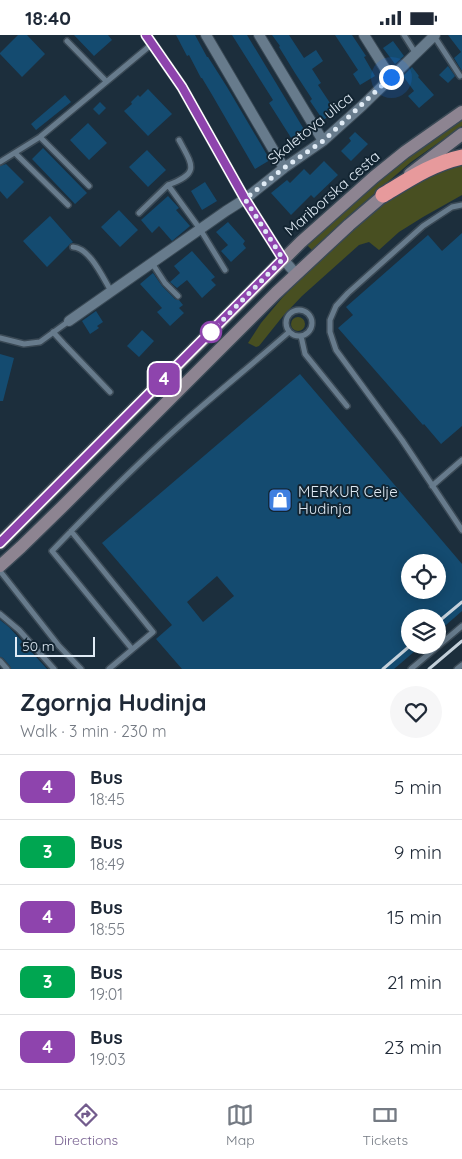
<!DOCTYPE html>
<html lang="en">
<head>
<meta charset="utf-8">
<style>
  body { margin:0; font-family:Quicksand,sans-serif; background:#f6f6f7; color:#1f2937; height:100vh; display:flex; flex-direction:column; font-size:19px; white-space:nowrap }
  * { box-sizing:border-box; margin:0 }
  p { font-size:16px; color:#747a83 }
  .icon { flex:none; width:28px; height:28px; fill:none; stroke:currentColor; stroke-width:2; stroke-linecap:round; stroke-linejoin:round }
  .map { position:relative; height:634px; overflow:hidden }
  .panel { display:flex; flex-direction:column; background:#fff; flex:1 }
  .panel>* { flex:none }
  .badge { padding:0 10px; border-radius:8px; font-size:18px; line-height:32px }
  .buttons { position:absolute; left:401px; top:519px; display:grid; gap:10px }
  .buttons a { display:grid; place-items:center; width:45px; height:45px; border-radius:50%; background:#fff; box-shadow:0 2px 12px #0003; font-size:25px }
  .scale { position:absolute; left:15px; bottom:12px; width:80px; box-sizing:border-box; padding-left:5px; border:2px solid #e0ebf5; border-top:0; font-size:14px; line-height:18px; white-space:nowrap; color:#e0ebf5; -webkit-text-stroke:4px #122431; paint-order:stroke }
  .you { position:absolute; width:25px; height:25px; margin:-12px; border:4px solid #fff; border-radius:50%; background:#1a73e8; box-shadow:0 0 0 8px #1a73e833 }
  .map>.badge { position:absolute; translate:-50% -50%; box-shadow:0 0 0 2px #fff }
  .round { display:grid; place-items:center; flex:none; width:52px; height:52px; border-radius:26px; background:#f6f6f7 }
  .headline { display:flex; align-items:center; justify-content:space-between; height:85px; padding:0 20px }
  h1 { font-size:24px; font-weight:800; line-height:38px }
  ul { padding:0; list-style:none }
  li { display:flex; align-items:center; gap:15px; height:65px; padding:0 20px; border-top:1px solid #e0e1e3 }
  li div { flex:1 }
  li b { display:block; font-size:19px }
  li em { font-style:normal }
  li .badge { min-width:55px; font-weight:700; text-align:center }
  .status { display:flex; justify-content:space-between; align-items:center; height:35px; padding:0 25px; background:#fff; direction:ltr }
  .status svg { height:14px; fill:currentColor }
  .tabs { display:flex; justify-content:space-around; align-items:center; height:70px; border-top:1px solid #e0e1e3; background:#fff; font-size:14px; color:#747a83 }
  .tabs a { display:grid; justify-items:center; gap:2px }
  .tabs .current { color:#735c8d }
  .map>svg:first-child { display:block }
</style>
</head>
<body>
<div class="status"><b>18:40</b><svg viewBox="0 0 49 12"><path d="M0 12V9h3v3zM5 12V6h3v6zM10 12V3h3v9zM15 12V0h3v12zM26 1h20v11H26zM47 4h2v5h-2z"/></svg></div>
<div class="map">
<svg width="462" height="634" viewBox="0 0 462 634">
  <rect width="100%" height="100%" fill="#1c2e3c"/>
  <path fill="#484f21" d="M462 85V91L411 127 347 182 312 215 307 210C344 177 381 143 421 113 433 104 448 90 462 85Z
    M462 125V160L423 182 399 197 379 215 369 207 359 210 302 261 283 281 259 311 256 312 248 308 261 288 282 263 319 225 382 169 431 139Z
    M291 289a7 7 0 1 1 14 0a7 7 0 1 1-14 0Z"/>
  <path fill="#144b70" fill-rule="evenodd" d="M18 0H27L45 19 22 42 0 19V18Z
    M74 0H108L112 5 94 21Z
    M176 0H195L207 22H208L227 52 270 125 255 134 211 58 202 43H201L189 20 187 21Z
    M232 0H247L308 101 295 109 269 68 273 65Z
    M272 0H289L304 23 316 15 323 26 312 34 321 48 318 50 336 77 323 85 310 66 312 64 295 38 279 12 280 11Z
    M335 0H352L366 21 364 22 375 41 360 50 353 39 358 35Z
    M448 0H462V36L454 23 461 17Z
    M393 6 404 21 395 29 383 13Z
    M448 31 455 41 448 48 439 40Z
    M412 32 419 41 418 42 434 60 419 73 408 61 414 56 403 41Z
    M148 54 172 79 148 101 124 76 132 69 131 67 138 60 140 62Z
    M65 60 71 67 36 95 31 89Z
    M100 67 106 73 99 80 93 74Z
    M88 88 107 108 89 125 70 105Z
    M355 97 368 109 351 126 341 116 351 106 349 103Z
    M43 113 87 158 75 169 32 124Z
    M147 115 166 135 148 152 129 132Z
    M324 126 338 140 314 163 311 160 291 180 271 158 287 145 290 148 304 134 310 140Z
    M6 129 24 147 7 164 0 156V131Z
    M205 147 217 166 202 175 191 156Z
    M168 161 179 173 176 175 190 191 172 206 159 191 152 198 141 185Z
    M119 175 138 195 120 212 101 192Z
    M50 181 73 207 70 209 47 232 23 206Z
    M228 187 245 206 243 209 246 213 231 227 221 216 228 210 216 197Z
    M462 198V391L441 409 424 389 423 390 338 293 353 280 346 272 428 200 442 216Z
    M192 216 215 242 211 245 216 250 202 263 187 245 177 253 170 247 180 238 174 231Z
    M153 238 162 251 175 264 179 265 183 270 179 273 184 278 170 291 157 277 162 273 140 249Z
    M96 276 103 287 97 291 99 293 90 299 82 286Z
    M142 295 154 306 139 322 127 311Z
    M0 319 14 323 3 366H0Z
    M300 339 462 529V576L438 597V582H410V610H422L394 634H182L156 604 172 590 102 508ZM410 528H438V555H410ZM217 541 234 561 203 587 187 567Z
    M0 585 9 592 47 634H11L10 631 3 623 0 622Z"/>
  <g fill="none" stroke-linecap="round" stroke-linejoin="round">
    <g stroke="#3a4955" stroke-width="8">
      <path id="lane" d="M404 0 416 19
        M434 1 460 41
        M67 6 106 46
        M40 102 89 151
        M15 118 68 170
        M0 127 40 102 152 9
        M168 150C200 138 193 131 179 105
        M462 170 452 172 423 191 348 258 336 271 330 285V297L336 315 402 405 462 495
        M139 178 168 150 200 194 225 235
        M73 212C90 213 103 243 111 256
        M152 228 165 248 178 261
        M286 288a13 13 0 1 1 26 0a13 13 0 1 1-26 0Z
        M53 297 64 309 110 357
        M301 301 305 319 347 371
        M0 303 24 309 40 307 69 286
        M432 451 462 425
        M71 496 153 597 109 634
        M0 536 59 611 81 634
        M0 579 19 595 54 634
        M132 614 52 516C95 471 139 427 185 386 219 356 255 327 289 297
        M0 626 7 634
        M411 634 462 591
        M457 634 462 630"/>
    </g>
    <g stroke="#3a4955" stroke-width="12">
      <path id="street" d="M146 0 182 52 245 164 283 224 296 239
        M206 0 284 133
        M259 0 323 106
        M364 0 391 43
        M69 286 226 176 245 164 284 133 323 106 363 70 435 0"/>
    </g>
    <g stroke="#3a4955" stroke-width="15">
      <path id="secondary" d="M410 139 462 99
        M0 508 301 207 374 142 405 117 462 77
        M0 531 21 512 61 473 276 258 349 190 391 154"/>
    </g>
    <g stroke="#3a4955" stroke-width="18">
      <path id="highway" d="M383 160C408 145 433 128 462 122"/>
    </g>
    <use href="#lane" stroke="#677b8c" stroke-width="5"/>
    <use href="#street" stroke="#677b8c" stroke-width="10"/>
    <use href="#secondary" stroke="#8d8491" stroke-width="12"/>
    <use href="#highway" stroke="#e79a9c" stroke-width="15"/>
    <path stroke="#c5d1db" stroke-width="3" d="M438 587 462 567
      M383 634 411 610
      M429 634 462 606"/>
  </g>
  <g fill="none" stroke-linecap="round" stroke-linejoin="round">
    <g stroke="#fff" stroke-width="11">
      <path id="line" d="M0 508 283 224 245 164 182 52 146 0"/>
    </g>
    <use href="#line" stroke="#8e44ad" stroke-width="8"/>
    <path stroke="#e0ebf5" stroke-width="5" stroke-dasharray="0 9" d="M211 297 283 224 245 164 284 133 323 106 391 42"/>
  </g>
  <defs>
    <g id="shop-square" transform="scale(1.25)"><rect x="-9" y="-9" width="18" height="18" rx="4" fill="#3f7fe0" stroke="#122431"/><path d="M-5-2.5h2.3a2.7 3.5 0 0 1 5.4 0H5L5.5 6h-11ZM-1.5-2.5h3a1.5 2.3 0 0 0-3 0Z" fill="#fff"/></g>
  </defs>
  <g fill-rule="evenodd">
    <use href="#shop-square" x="280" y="465"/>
  </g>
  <circle fill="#fff" stroke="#8e44ad" stroke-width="2.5" cx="211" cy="297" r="10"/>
  <g text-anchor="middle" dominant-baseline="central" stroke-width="4" stroke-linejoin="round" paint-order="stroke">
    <g font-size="15" fill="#e0ebf5" stroke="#122431">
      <text transform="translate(310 93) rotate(-39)">Skaletova ulica</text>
      <text transform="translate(332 158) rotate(-41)">Mariborska cesta</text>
    </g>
    <g font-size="15" fill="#e0ebf5" stroke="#122431" text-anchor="start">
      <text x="298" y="456">MERKUR Celje<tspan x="298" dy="17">Hudinja</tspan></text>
    </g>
  </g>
</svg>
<div class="buttons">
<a><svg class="icon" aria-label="locate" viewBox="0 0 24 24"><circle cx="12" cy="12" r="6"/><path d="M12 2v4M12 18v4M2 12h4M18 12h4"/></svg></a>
<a><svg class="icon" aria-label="layers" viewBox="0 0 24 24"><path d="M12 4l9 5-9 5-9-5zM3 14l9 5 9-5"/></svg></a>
</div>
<div class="scale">50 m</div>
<div class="you" style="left:391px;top:42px"></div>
<b class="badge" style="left:164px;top:344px;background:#8e44ad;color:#fff">4</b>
</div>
<section class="panel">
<div class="headline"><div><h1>Zgornja Hudinja</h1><p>Walk · 3 min · 230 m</p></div><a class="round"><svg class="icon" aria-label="heart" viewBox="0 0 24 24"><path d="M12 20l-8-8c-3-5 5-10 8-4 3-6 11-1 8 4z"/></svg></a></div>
<ul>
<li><span class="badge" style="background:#8e44ad;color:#fff">4</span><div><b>Bus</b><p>18:45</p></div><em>5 min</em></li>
<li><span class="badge" style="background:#00a651;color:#fff">3</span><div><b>Bus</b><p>18:49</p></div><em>9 min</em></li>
<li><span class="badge" style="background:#8e44ad;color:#fff">4</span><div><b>Bus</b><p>18:55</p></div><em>15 min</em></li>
<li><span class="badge" style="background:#00a651;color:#fff">3</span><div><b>Bus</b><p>19:01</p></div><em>21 min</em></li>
<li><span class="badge" style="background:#8e44ad;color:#fff">4</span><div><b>Bus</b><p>19:03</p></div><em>23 min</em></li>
</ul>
</section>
<nav class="tabs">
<a class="current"><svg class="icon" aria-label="directions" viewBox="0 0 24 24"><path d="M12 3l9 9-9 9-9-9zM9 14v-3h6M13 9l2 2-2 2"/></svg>Directions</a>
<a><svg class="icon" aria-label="map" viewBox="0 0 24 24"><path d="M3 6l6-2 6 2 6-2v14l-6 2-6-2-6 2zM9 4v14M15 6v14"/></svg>Map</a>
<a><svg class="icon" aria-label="tickets" viewBox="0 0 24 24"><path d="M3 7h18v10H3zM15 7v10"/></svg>Tickets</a>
</nav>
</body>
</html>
